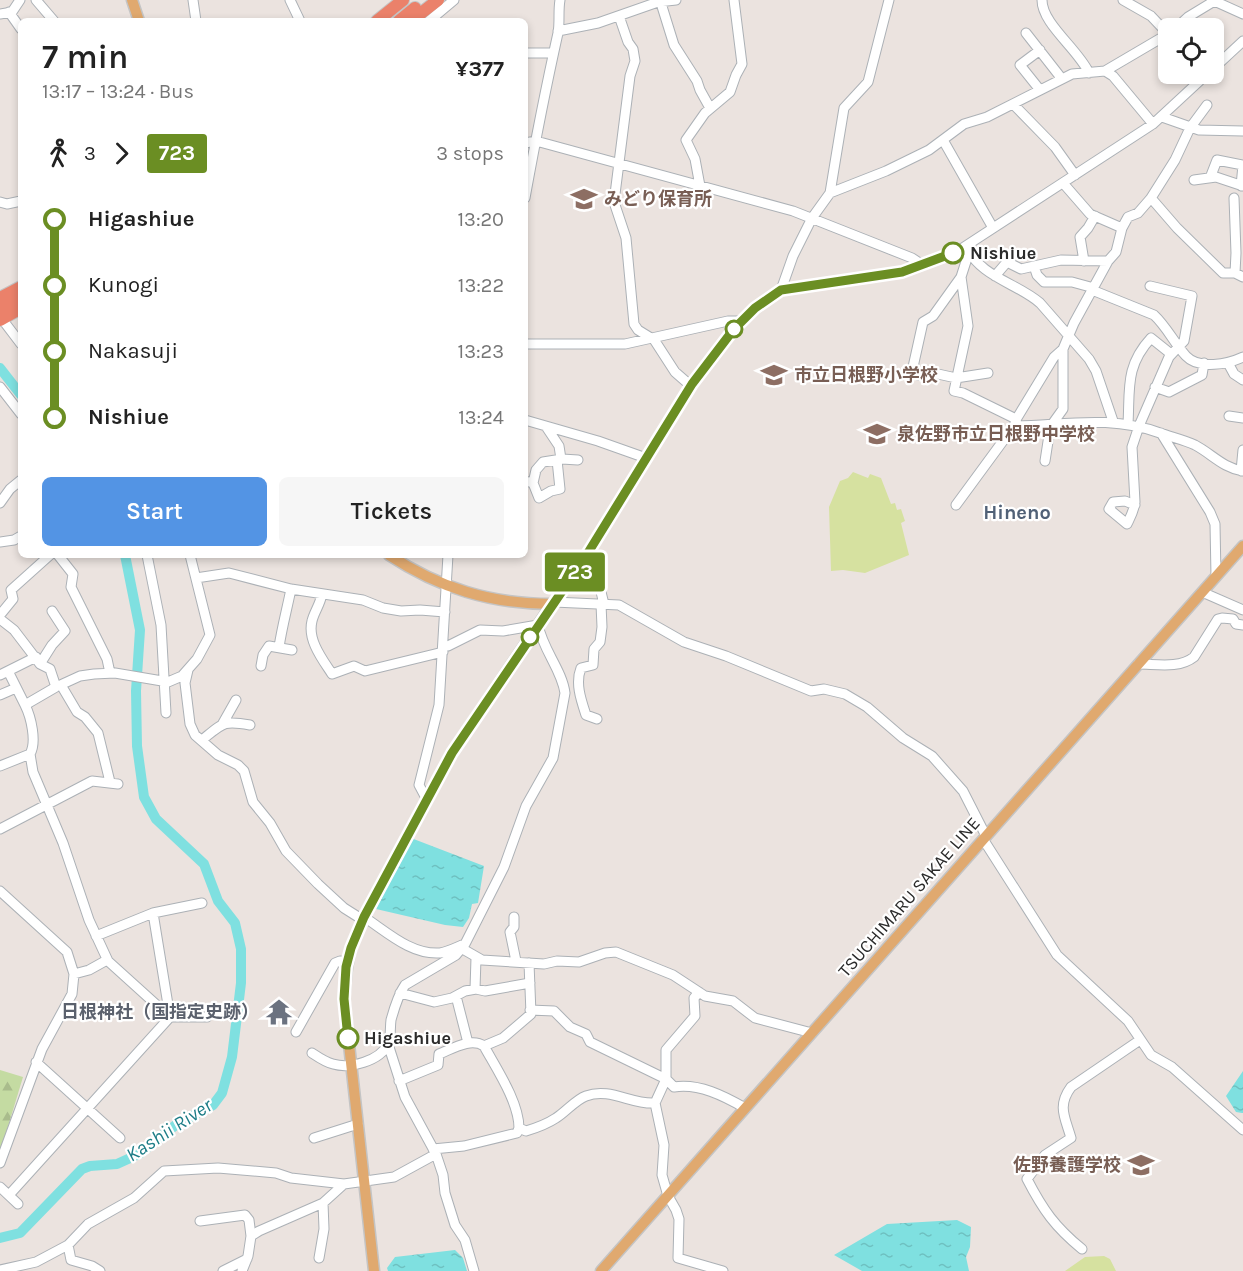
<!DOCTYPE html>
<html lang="en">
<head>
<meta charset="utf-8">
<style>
  body { margin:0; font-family:Karla,"Noto Sans JP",sans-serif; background:#f6f6f6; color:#222; height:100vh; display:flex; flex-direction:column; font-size:22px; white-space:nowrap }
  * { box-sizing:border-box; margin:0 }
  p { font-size:20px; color:#767676 }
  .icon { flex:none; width:33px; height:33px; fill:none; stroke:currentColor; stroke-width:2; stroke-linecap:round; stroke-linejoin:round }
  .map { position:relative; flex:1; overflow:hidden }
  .side { position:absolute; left:18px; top:18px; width:510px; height:540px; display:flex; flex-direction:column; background:#fff; border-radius:9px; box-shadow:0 3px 9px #0003 }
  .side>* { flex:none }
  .badge { padding:0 12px; border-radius:4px; font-size:21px; line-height:39px }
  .fabs { position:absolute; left:1158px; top:18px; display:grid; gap:12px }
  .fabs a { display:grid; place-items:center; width:66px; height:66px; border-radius:9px; background:#fff; box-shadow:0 3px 9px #0003; font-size:30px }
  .map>.badge { position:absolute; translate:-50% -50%; box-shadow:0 0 0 3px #fff }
  .legs { display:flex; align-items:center; gap:9px; height:66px; padding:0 24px; font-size:20px }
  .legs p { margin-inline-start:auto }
  .overview { display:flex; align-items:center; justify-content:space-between; height:102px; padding:0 24px }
  h1 { font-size:33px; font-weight:600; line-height:45px }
  .button { display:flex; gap:12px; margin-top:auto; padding:12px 24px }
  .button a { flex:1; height:69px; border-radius:9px; background:#5394e4; color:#fff; font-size:24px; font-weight:600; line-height:69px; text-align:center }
  .button a+a { background:#f6f6f6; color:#222 }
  ul { padding:0 24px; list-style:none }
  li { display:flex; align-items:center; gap:21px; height:66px; font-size:22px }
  li i { display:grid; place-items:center; width:9px; height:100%; margin:0 8px; background:currentColor }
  li i::after { content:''; width:15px; height:15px; margin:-8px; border:4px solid; border-radius:50%; background:#fff }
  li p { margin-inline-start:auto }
  li:first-child i { background:linear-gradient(#0000 50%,currentColor 0) }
  li:last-child i { background:linear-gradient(currentColor 50%,#0000 0) }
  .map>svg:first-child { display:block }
</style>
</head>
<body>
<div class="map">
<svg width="1243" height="1271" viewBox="0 0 1243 1271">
  <defs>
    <pattern id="forest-firs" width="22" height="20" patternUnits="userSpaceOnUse" patternTransform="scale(1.5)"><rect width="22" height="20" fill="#c4dba2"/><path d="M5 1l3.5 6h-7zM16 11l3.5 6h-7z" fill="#a9bc8c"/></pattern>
    <pattern id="water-ripples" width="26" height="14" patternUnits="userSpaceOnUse" patternTransform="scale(1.5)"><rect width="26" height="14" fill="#7fe0e0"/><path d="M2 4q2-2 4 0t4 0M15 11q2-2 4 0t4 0" fill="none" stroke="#6ec0c0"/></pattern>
  </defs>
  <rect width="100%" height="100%" fill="#ebe3df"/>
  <path fill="url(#forest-firs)" d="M0 1070 23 1077 0 1153Z"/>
  <path fill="#d6e1a0" d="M853 472 868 478 870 474 881 478 891 504 895 503 897 510 901 509 905 521 901 523 909 555 865 573 843 570 831 571 829 507 840 481 848 478Z
    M1104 1256 1110 1259 1116 1271H1065L1085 1257Z"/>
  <path fill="url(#water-ripples)" d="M411 838 484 866 478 903 472 904 469 918 463 927 445 925 376 909Z
    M1243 1071V1113H1242L1236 1112 1226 1096Z
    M957 1220 971 1227 970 1247 966 1257 969 1271H862L834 1255 887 1224Z
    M455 1250 463 1258 467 1271H388L387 1268 395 1257Z"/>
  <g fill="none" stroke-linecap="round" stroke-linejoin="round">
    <path stroke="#7fe0e0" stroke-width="10" d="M0 368 21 395
      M0 1238 20 1233 82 1169 90 1166 117 1164 139 1154 177 1124 213 1105 222 1093 232 1057 241 983V949L235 923 218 901 204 864 156 819 144 797 137 746 136 691 140 630 125 555"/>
    <g stroke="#acb1b6" stroke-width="11">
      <path id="minor" d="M36 0 54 21
        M193 0 196 21
        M290 0 300 21
        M660 0 674 45 697 81 700 90 710 108
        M1042 0C1042 24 1078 49 1089 73
        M1123 0 1151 16 1168 34
        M1212 0 1243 14
        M9 12 21 29
        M0 14 12 12 20 0
        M619 16 628 42 633 49 635 61 630 76 614 202 626 238 634 324 638 330 651 338
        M429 21 454 0
        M1176 28 1188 17 1216 0
        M558 31 598 23 658 2 676 0
        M1026 33 1062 79
        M1040 50 1020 65 1040 90
        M525 53H552
        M1214 68 1243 41
        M1105 71 1113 76 1153 124
        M1013 104 1055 147 1075 175
        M1207 105 1190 128 1175 160 1151 198 1177 228 1223 273H1235L1243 277
        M1162 117 1199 130 1243 131
        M943 140 993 228
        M525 143 536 141 793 211 912 258 921 264
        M1210 178 1217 160 1243 165 1241 186
        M1194 180 1216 177 1243 186
        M1063 183 1090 214 1122 228
        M700 186 695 159 686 140 705 113 730 92 736 75 742 64 734 0
        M830 193 886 171 929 150 964 124 987 117 1072 74 1105 71 1168 34
        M525 198C535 143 546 87 558 33 560 22 558 11 560 0
        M1234 198 1236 253 1235 273
        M0 202 7 204 21 201
        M966 246C980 277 1017 283 1040 303L1089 359 1096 371 1113 421
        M969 252 961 277 968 326 954 391 963 393 1016 419
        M1084 261 1080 237 1088 228 1095 216
        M1034 266 1037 275 1044 282H1072L1094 288
        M995 276 1007 262 1021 269 1061 260 1108 261
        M961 277 933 316 923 322 913 367V371L918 375 938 374 956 378 988 373
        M781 290 793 256 812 218 830 193 844 108 868 82 889 0
        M1092 290 1154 315C1167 327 1174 343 1186 356 1199 370 1228 364 1243 357
        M2 319 21 344
        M653 338 675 372 691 386
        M525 344H625L728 321H741
        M1228 363 1234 374 1243 380
        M0 387 21 414
        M1155 387 1169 392 1202 375 1204 363
        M1229 416 1243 418
        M525 420 598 441 646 458
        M1128 424C1130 389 1125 366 1151 338L1171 354
        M1014 426 1017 418 1054 357 1063 349 1074 323 1108 261 1116 252 1122 228 1128 217 1138 213 1151 198
        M547 428 559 446 561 459
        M1161 433 1210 512 1215 524 1216 576
        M1045 461 1049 435 1053 423 1063 409V349
        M1241 471 1243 450
        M525 481 533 483 536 470 543 462 562 459 578 460
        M533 483 539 498 551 491 560 489 557 460
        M0 503 10 489 21 480
        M956 505 1014 426C1066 425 1110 415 1160 433 1171 437 1184 440 1195 445 1212 454 1223 468 1243 471
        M1135 505 1125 501 1113 502 1109 509 1127 524C1131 516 1134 511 1135 502L1132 447 1139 426 1169 357 1184 341 1192 296 1150 286
        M0 542 14 540 21 536
        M58 555 73 574 71 587 107 659 110 673
        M147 555 161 625 166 713
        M190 555 210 635 197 659 182 676 168 682 115 673 94 674 80 676 56 687 25 705C31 717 37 742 30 754L33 772 63 843 89 920 108 961 170 1017H207
        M576 570 599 584 604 604
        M196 578 229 573 291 589 363 600 383 608 401 611 420 610 445 612
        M1202 592 1243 610
        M322 594C320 605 314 612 312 621 307 640 323 660 332 674L354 666 365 671 443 652
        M554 602 619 605 684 642 726 656 811 691 824 689 845 694 867 707 903 738 932 756 963 791 986 836
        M552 604 586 556 692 384 741 321 755 308 781 290 902 272 958 251 1153 124 1207 74
        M0 615 13 599 11 590 50 555
        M0 619 14 630 40 664 50 669 56 687
        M279 647C282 627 287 609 291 589
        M40 664 52 645 65 631 52 611
        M1138 664C1156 664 1179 669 1194 657L1218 619 1222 618 1233 619 1236 624 1243 625
        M261 666 263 655 269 646 292 650
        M188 670 185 683 190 724 195 735 218 755 238 765 244 771 253 802 270 823 286 851 318 884 344 908 363 920
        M8 671 25 705
        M0 675 36 657
        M61 685 77 712 85 717 98 733 110 782
        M0 695 16 688
        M597 719 586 715C581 700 575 683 581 668L593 665 594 649 600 642 602 627 601 604
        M223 723 236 700
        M202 740C223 723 223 720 250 725
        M0 766 30 754
        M427 800 419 785 439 705 448 555
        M0 829 92 781 118 784
        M983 839 1057 955 1128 1021 1151 1055 1172 1067 1243 1130
        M0 891 67 952 74 974 72 994 42 1049 0 1163
        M364 917C387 932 411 955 440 953 447 952 455 948 462 945
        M514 917V927L510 932 516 961
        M96 936 153 913 202 903
        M461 948 482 960 544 964 557 961 579 962 605 953 616 952 673 975 705 996 733 1001 755 1018 812 1033
        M529 963 531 1014 503 1038 484 1046C496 1068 519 1102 519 1128L526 1131C536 1128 547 1124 556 1118 566 1112 575 1100 586 1096 610 1087 632 1105 655 1103
        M74 974 89 970 107 960
        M475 989 476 958
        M699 992 694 998 695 1016 666 1050V1079L655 1103 664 1145 662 1175 668 1196 676 1210 679 1219 678 1258 723 1271
        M400 993 434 1002 452 998 465 991 476 989 485 991 530 983
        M456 996 468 1043
        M530 1010 554 1011 570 1027 586 1034 590 1042 666 1079 674 1087C699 1083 724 1096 745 1108
        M296 1032 335 963 340 961 347 962
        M388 1044 405 1097 436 1154 443 1175 445 1193 455 1225 465 1240 474 1271
        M312 1053C318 1057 325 1062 333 1064 350 1069 380 1061 388 1044 391 1038 390 1027 391 1020 394 1009 398 995 405 985L456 955 465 944 504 867 526 806 553 758 565 693C562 670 543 650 538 625L503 631 480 630 448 646H443
        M36 1062 120 1138
        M399 1081 438 1065 439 1054C452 1049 471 1037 484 1046
        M314 1138 358 1124
        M433 1149 464 1146 517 1133 519 1128
        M0 1187 18 1204
        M9 1195 170 1017 153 913
        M200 1221 245 1215 249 1220 251 1236
        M68 1245 71 1260 92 1266 100 1271
        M1082 1249C1055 1227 1043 1210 1027 1179L1045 1155 1071 1138C1065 1117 1057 1106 1071 1087L1140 1040
        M319 1258 324 1229 323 1203 344 1184 394 1177 436 1154
        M0 1270 36 1262 68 1245 88 1224 134 1198 164 1171 218 1168 276 1173 291 1178 344 1184
        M223 1271 247 1259
        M242 1271 248 1256 251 1236 259 1231 323 1203"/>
    </g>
    <g stroke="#c4c4c4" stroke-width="13">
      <path id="major" d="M132 0 139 21
        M389 555C439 588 491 604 552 604
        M374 1271 344 999 347 967 351 948 364 917 452 753 552 604
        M601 1271 1243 546"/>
    </g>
    <g stroke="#c4c4c4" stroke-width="14">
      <path id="highway" d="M377 21 403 0
        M399 21 415 8
        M411 21 438 0
        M0 298 21 287
        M0 307 21 297
        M0 320 21 308"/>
    </g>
    <use href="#minor" stroke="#fff" stroke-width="9"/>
    <use href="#major" stroke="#e0a96f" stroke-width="10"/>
    <use href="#highway" stroke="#eb816a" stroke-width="12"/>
  </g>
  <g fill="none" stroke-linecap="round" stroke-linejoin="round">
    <g stroke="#fff" stroke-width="14">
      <path id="line-1" d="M348 1038 344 999 346 967 351 948 364 917 452 753 586 556 692 384 734 329 755 308 781 290 902 272 953 253"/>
    </g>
    <use href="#line-1" stroke="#6b8e23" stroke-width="9"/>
  </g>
  <defs>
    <g id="school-bare" transform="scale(2.07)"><path d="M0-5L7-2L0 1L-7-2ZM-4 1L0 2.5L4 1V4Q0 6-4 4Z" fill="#8d6e63" stroke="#fff" stroke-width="2.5" paint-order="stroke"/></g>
    <g id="temple-bare" transform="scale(2.07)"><path d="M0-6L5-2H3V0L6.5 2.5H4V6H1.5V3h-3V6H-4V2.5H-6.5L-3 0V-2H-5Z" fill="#6b7280" stroke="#fff" stroke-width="2.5" paint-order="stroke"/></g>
  </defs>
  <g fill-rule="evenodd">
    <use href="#school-bare" x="584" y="199"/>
    <use href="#school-bare" x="774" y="375"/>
    <use href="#school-bare" x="877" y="434"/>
    <use href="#temple-bare" x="279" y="1012"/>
    <use href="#school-bare" x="1141" y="1165"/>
  </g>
  <g fill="#fff" stroke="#6b8e23" stroke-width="3">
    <circle cx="953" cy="253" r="10"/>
    <circle cx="734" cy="329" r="8"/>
    <circle cx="530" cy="637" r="8"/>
    <circle cx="348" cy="1038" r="10"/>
  </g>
  <g text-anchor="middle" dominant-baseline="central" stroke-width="4.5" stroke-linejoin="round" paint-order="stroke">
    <g font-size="18" font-weight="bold" fill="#785e54" stroke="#fff" text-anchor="start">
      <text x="604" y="199">みどり保育所</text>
      <text x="794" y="375">市立日根野小学校</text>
      <text x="897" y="434">泉佐野市立日根野中学校</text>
      <text x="1121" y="1165" text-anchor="end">佐野養護学校</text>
    </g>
    <g font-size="18" font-weight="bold" fill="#2b2b2b" stroke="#fff" text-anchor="start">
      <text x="970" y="253">Nishiue</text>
      <text x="364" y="1038">Higashiue</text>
    </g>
    <g font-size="18" fill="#2b2b2b" stroke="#fff">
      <text transform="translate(909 897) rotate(-49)">TSUCHIMARU SAKAE LINE</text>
    </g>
    <g font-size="18" font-weight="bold" fill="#5b616d" stroke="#fff" text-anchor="end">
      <text x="259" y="1012">日根神社（国指定史跡）</text>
    </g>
    <g font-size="20" font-weight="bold" fill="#516177" stroke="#fff">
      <text x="1017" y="512">Hineno</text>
    </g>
    <g font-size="20" font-style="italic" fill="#1d7d87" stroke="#fff">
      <text transform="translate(169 1130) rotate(-33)">Kashii River</text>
    </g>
  </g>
</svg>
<div class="fabs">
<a><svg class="icon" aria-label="locate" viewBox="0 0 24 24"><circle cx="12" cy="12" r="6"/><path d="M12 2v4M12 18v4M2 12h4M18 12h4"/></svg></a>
</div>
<b class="badge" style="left:575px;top:572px;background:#6b8e23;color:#fff">723</b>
<section class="side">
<div class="overview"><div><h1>7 min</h1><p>13:17 – 13:24 · Bus</p></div><b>¥377</b></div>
<div class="legs"><svg class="icon" aria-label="walk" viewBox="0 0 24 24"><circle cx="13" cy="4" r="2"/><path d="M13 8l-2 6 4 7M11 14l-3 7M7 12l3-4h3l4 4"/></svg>3<svg class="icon" aria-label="forward" viewBox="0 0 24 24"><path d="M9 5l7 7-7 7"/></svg><b class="badge" style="background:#6b8e23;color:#fff">723</b><p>3 stops</p></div>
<ul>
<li><i style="color:#6b8e23"></i><b>Higashiue</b><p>13:20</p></li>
<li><i style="color:#6b8e23"></i><span>Kunogi</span><p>13:22</p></li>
<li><i style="color:#6b8e23"></i><span>Nakasuji</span><p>13:23</p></li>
<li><i style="color:#6b8e23"></i><b>Nishiue</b><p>13:24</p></li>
</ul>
<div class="button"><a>Start</a><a>Tickets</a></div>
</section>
</div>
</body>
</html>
